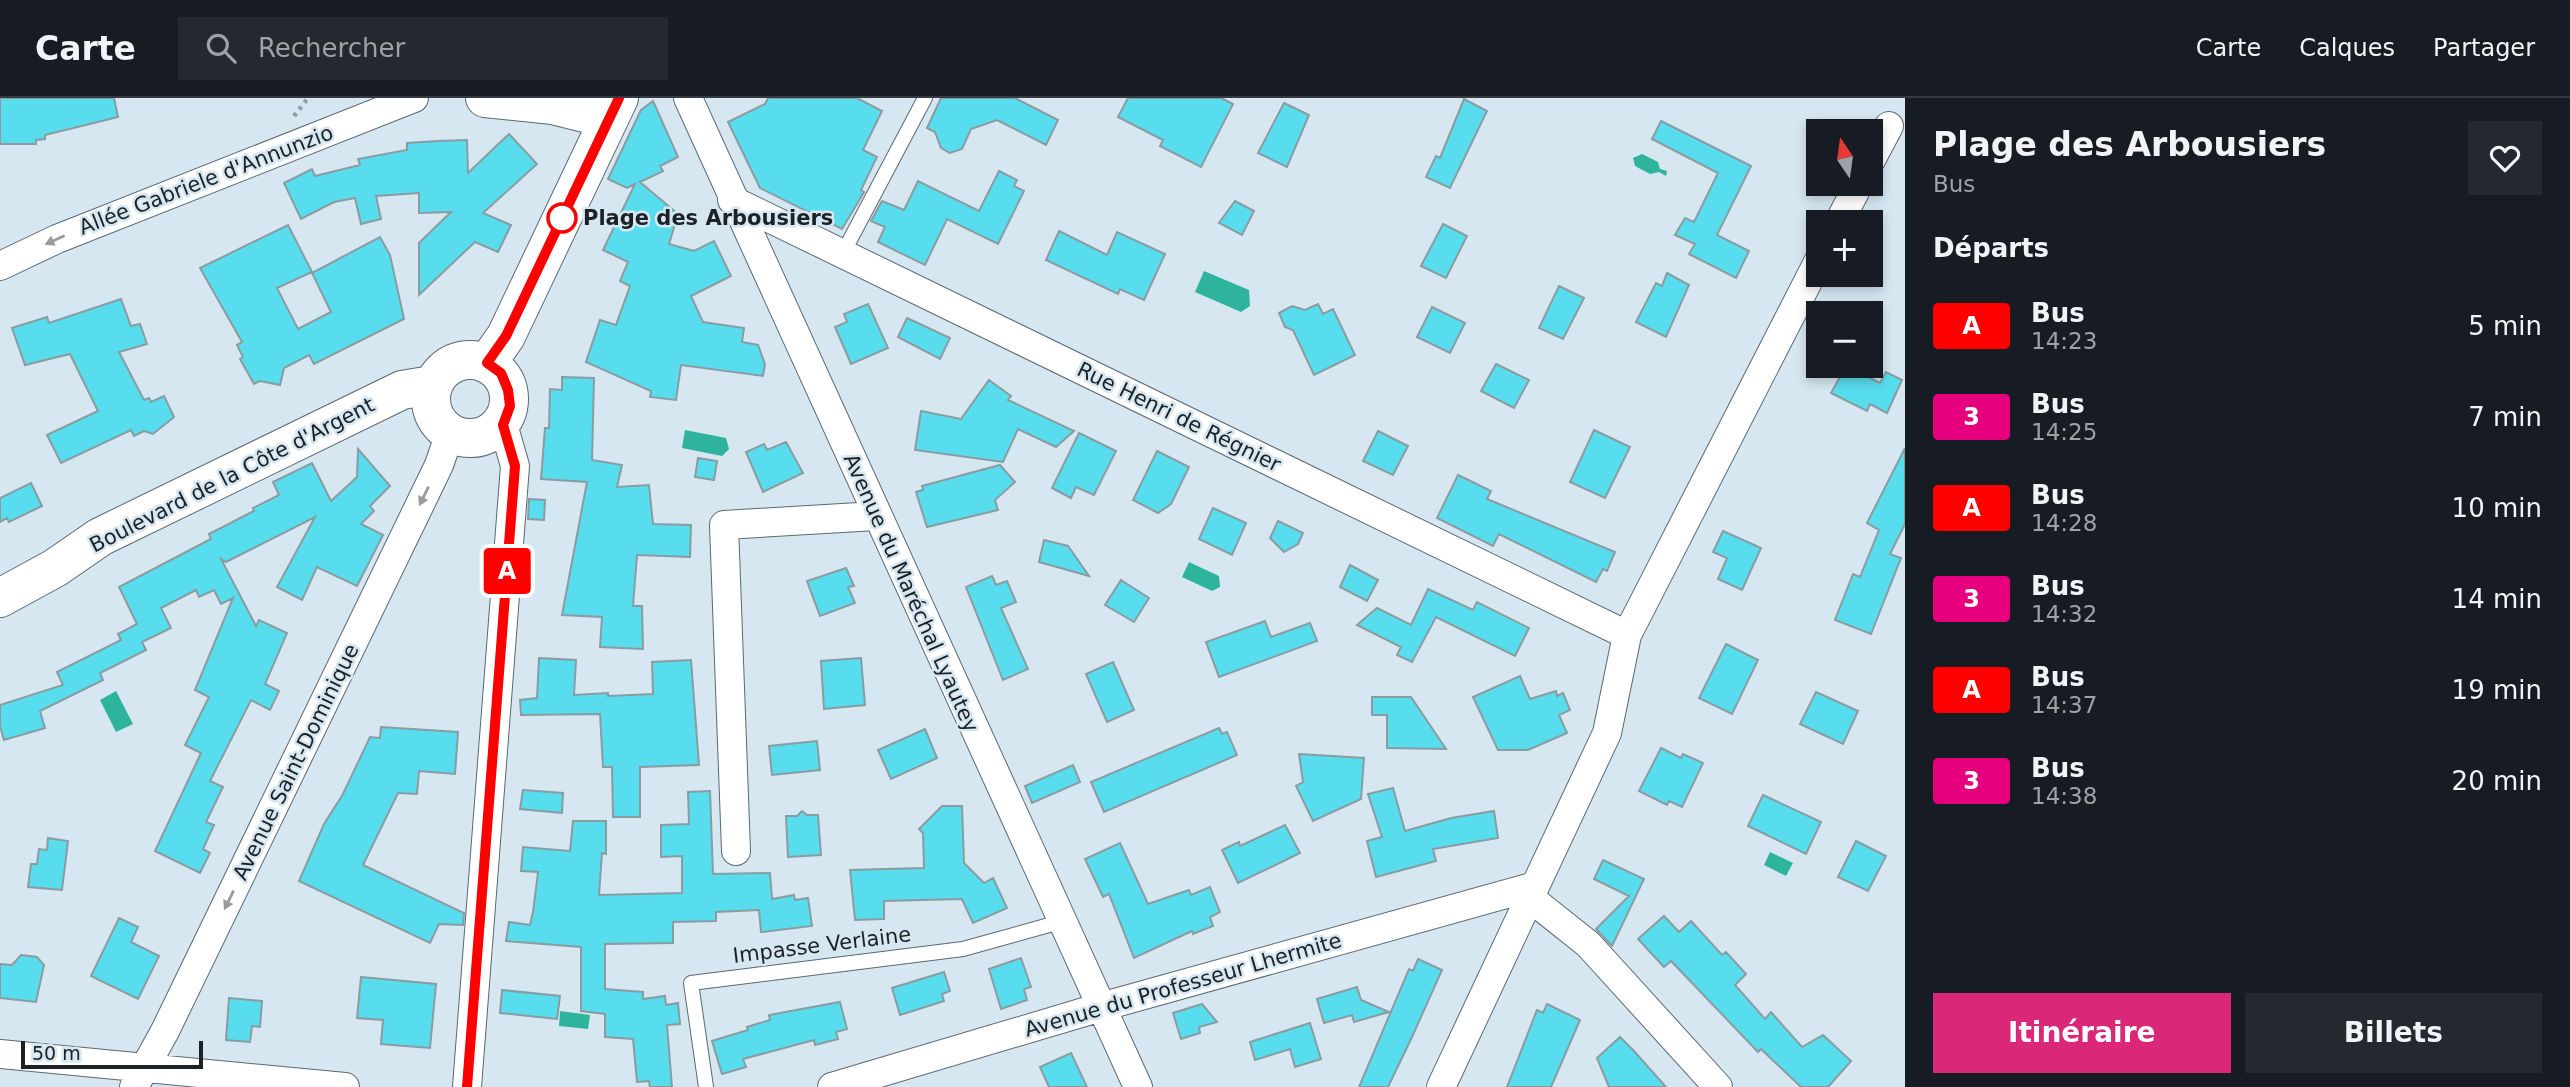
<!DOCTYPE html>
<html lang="fr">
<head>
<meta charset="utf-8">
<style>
  body { margin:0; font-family:"DejaVu Sans",sans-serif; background:#242831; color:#f1f3f6; height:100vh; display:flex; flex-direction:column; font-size:26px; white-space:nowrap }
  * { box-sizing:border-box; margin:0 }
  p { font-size:23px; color:#9ea1a6 }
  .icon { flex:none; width:38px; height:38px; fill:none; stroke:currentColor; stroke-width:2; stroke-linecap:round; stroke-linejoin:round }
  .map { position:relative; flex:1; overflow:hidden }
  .details { display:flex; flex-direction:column; background:#171b24; width:665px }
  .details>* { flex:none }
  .badge { padding:0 14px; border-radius:5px; font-size:24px; line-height:46px }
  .needle { width:46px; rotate:347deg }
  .tools { position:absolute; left:1806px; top:21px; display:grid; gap:14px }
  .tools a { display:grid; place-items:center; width:77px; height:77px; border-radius:0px; background:#171b24; box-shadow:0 4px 10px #0003; font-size:35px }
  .scale { position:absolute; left:21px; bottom:18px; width:182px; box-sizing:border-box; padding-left:7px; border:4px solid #1b2125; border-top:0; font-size:19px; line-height:24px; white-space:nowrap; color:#1b2125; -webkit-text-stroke:5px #d6e7f2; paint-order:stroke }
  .map>.badge { position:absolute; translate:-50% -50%; box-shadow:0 0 0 4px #fff }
  h2 { padding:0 28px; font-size:26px; line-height:63px }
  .round { display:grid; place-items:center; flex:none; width:74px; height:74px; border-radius:0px; background:#242831 }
  .summary { display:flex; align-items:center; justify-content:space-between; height:119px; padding:0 28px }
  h1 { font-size:33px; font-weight:800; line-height:52px }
  .action { display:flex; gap:14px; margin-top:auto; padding:14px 28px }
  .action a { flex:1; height:80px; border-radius:0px; background:#db2777; color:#fff; font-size:28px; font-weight:800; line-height:80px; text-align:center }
  .action a+a { background:#242831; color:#f1f3f6 }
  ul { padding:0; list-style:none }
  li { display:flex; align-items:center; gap:21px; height:91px; padding:0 28px }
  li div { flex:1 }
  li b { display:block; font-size:26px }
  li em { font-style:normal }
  li .badge { min-width:77px; font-weight:700; text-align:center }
  header { display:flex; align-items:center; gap:42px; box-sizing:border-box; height:98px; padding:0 35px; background:#171b24; border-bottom:2px solid #363941 }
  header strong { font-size:33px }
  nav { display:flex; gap:38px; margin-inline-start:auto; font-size:24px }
  .search { width:490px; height:63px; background:#242831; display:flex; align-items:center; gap:18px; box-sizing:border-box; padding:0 24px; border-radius:0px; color:#9ea1a6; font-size:26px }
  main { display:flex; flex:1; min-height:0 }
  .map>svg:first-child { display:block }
</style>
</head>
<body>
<header>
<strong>Carte</strong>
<div class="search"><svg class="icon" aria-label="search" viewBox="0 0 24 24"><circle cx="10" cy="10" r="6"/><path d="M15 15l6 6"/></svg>Rechercher</div>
<nav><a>Carte</a><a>Calques</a><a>Partager</a></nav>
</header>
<main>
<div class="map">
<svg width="1905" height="989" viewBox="0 0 1905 989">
  <rect width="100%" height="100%" fill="#d6e7f2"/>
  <path fill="#2eb49c" d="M1642 56 1658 64 1660 71 1667 73 1666 78 1659 74 1650 76 1635 68 1633 60Z
    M1204 173 1249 192 1250 208 1241 214 1195 194Z
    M685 332 726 340 729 351 722 358 682 350Z
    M1189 464 1219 478 1220 489 1212 493 1182 479Z
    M116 593 133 626 116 634 100 602Z
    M1770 754 1793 765 1786 778 1764 767Z
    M560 913 590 917 588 931 559 928Z"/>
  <path fill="#58ddef" stroke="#899da0" stroke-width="2" d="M0 0H114L118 19 45 37V41L36 42V46H0Z
    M768 0H857L882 13 863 52 877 59 861 92 864 94 842 131 760 90 728 24 765 6Z
    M941 0H1015L1058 22 1046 47 997 22 971 31 962 51 950 55 941 50 935 34 927 30Z
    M1128 0H1221L1233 6 1201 69 1160 48 1163 42 1118 19Z
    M1464 1 1487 13 1450 90 1426 79 1436 58 1440 60Z
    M653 3 678 59 660 68 663 73 640 84 678 116 669 146 694 153 714 143 731 178 691 198 703 224 744 230 742 244 758 247 765 266 763 278 681 267 676 302 650 299 651 293 586 264 600 222 616 227 630 188 620 183 628 164 603 152 635 86 627 90 608 81 641 12Z
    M1284 5 1309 17 1287 69 1258 55Z
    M1661 23 1751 68 1717 137 1749 153 1736 180 1689 156 1695 146 1675 137 1685 120 1694 124 1718 75 1652 41Z
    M509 36 537 66 483 115 511 127 498 154 475 144 419 197V145L451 114 419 115V95L376 98 381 121 361 126 355 100 334 104 301 121 284 85 312 71 315 78 360 67 358 61 407 52V45L438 43 467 42 468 75Z
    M999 73 1017 82 1014 88 1024 93 998 146 947 121 925 167 878 144 885 129 871 123 882 103 904 112 918 83 979 113Z
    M1235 103 1254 113 1242 137 1219 125Z
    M1443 126 1467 138 1446 180 1421 168Z
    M288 127 312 174 277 190 298 231 331 214 312 175 380 139 390 157 404 221 314 266 309 257 284 270 280 287 260 283 254 286 240 261 243 259 237 247 242 244 200 170Z
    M1059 133 1107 157 1117 134 1165 156 1144 202 1120 191 1118 196 1046 162Z
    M1667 175 1689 187 1666 239 1636 224 1656 185 1662 188Z
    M1559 188 1584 200 1563 241 1539 230Z
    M121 201 131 228 140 226 147 246 119 254 144 302 149 300 151 304 164 298 174 319 153 336 144 333 134 338 131 332 61 365 47 337 98 313 70 256 25 267 12 230 47 219 49 225Z
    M868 206 888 250 851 266 835 229 847 224 844 216Z
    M1318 206 1323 216 1333 211 1355 257 1314 277 1293 232 1285 229 1279 215 1292 208 1305 212Z
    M1432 209 1465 225 1450 255 1417 239Z
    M907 220 950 240 940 261 898 239Z
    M1496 266 1529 282 1514 310 1481 293Z
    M1846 268 1880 285 1886 274 1902 282 1887 315 1870 306 1867 313 1831 295Z
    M562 279 594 280 592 362 622 367 617 389 649 387 653 426 691 427 690 459 637 457 633 508H642L643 551 600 549 602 519 562 517 587 384 541 381 545 330H549L550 291 562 292Z
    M989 282 1011 298 1008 302 1074 333 1056 349 1018 331 1003 364 915 352 921 313 961 321Z
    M1594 332 1630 349 1605 400 1570 384Z
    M1378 333 1408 348 1393 377 1363 363Z
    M1079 335 1116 353 1094 397 1076 389 1071 400 1052 390Z
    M786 344 803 375 763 394 746 354 764 346 767 352Z
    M1905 350V426L1890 456 1901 460 1871 536 1835 522 1853 476 1860 479 1879 432 1867 425Z
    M358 351 390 388 370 408 374 413 361 426 383 437 357 488 317 469 302 502 277 489 315 419 226 464 221 461 256 528 259 522 287 535 265 586 279 593 270 612 251 602 210 683 223 689 206 724 214 727 203 751 210 755 200 775 155 753 201 655 185 647 209 599 195 592 233 500 221 506 214 492 199 499 196 492 161 510 171 530 142 544 146 552 100 575 103 582 40 613 45 630 4 642 0 628V607L63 587 57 574 121 542 118 536 137 526 119 489 211 441 209 436 254 413 253 410 279 397 273 384 312 365 331 403 357 379Z
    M1157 353 1189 369 1171 406 1158 415 1133 402Z
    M698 360 717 363 714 382 695 379Z
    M1000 367 1015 384 995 402 998 412 927 429 916 394 923 392 922 388Z
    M1458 377 1491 393 1487 401 1615 454 1607 473 1603 471 1596 484 1499 436 1493 448 1437 420Z
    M31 385 42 408 9 424 7 420 0 424V400Z
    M529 401 545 402 544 422 528 421Z
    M1213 410 1246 425 1232 457 1199 441Z
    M1278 423 1303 435 1298 446 1284 454 1270 440Z
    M1723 433 1761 450 1742 492 1718 481 1727 460 1713 454Z
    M1044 442 1068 448 1089 478 1039 464Z
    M1350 467 1378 482 1367 503 1340 489Z
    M846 470 854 488 848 489 855 505 820 518 807 483Z
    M992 478 996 487 1007 483 1016 504 1001 510 1028 571 1003 582 966 489Z
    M1121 482 1149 500 1134 524 1105 507Z
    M1428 491 1473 512 1477 504 1529 530 1515 558 1436 519 1412 564 1397 557 1401 549 1357 527 1377 510 1411 527Z
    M1265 523 1271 539 1310 525 1317 543 1219 579 1206 544Z
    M1726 546 1758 562 1732 616 1699 600Z
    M539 560 576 562 574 597 608 595V598L653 596 652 564 691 562 699 667 640 669V719H613L612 669H603L600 616 521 617 520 602 537 600Z
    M861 560 865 607 824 611 821 563Z
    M1113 564 1134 612 1107 624 1086 576Z
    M1520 578 1530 601 1556 593 1557 598 1563 595 1570 612 1559 617 1567 635 1528 652H1498L1473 599Z
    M1816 594 1858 613 1843 646 1800 626Z
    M1372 599H1411L1446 651 1387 650V617H1372Z
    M381 629 458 634 455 676 419 673 417 696 398 695 363 767 464 815 463 827 439 826 430 845 299 783 324 726 343 696 370 639 380 640Z
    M1219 630 1222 636 1227 634 1237 657 1104 714 1091 684Z
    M925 631 937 660 891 681 878 652Z
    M817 643 820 672 772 677 769 648Z
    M1661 650 1681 660 1683 656 1703 665 1682 709 1669 703 1667 707 1639 693Z
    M1299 656 1364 660 1361 701 1313 723 1296 688 1303 684Z
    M1073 667 1080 684 1032 705 1025 688Z
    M1393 690 1405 733 1451 720 1494 713 1498 740 1433 751 1436 763 1376 779 1367 743 1382 739 1368 696Z
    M523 692 563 695 562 715 520 711Z
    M710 693 713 776 770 775 772 801 794 797 795 802 808 800 812 828 761 834 759 812 716 814V823L673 824V845L605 846V891L643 894V901L665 898 666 907 678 905 680 926 667 927 672 989H650L649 983 637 984 633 941 605 939V916L581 913V849L506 843 509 824 530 827 533 814 538 774 521 773 523 749 570 753 573 723H606V756L602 755 599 797 682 795V758L661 759V727L689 726 688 694Z
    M1763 697 1821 724 1806 756 1748 728Z
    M942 708H962L964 765 984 785 993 780 1007 810 973 825 962 801 884 803V821L855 822 850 772 924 770 923 735 919 731Z
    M802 713 807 717H818L821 757 788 759 786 718H797Z
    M1285 727 1300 755 1238 785 1222 752 1239 744 1240 748Z
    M48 740 68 743 62 792 28 789 31 766H37L39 751 47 752Z
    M1856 743 1886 758 1868 793 1838 779Z
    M1120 745 1148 806 1189 792 1191 797 1210 789 1220 814 1210 819 1213 828 1193 836 1192 833 1134 860 1109 796 1103 799 1085 761Z
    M1603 762 1644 781 1612 848 1596 831 1629 798 1594 781Z
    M1664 818 1679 834 1691 823 1722 857 1726 854 1746 876 1735 887 1765 921 1771 914 1802 949 1823 937 1851 963 1828 989H1801L1761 951 1758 954 1671 863 1664 869 1638 841Z
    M119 820 138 829 131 844 159 858 138 901 91 878Z
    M21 857 37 859 44 867 36 904 0 900V866L12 867Z
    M1021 860 1031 889 1024 891 1027 902 1001 911 989 871Z
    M1418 861 1442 872 1412 939 1388 989H1359L1409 871 1413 873Z
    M944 874 950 893 942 896 944 903 900 917 892 890Z
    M361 879 436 886 430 950 381 946 383 922 357 920Z
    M1357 889 1361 902 1389 914 1354 924 1352 917 1324 925 1317 901Z
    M502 892 560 898 557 921 500 915Z
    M229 900 262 903 260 929 252 928 250 944 226 942Z
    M840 904 847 931 836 934 838 941 815 947 814 942 743 961 746 969 722 976 712 943 748 932 747 929 770 922 769 917Z
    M1202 906 1217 924 1199 929 1200 935 1181 941 1173 915Z
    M1547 906 1580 922 1551 989H1507L1537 912 1543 915Z
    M1310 925 1321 961 1295 969 1290 951 1255 962 1250 944Z
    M1620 939 1634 953 1666 989H1609L1597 960Z
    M1071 955 1087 989H1049L1040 969Z"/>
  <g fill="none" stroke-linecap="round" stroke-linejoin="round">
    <g stroke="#5a6973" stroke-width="16">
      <path id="service" d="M843 155 925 0
        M706 989 691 885 963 851 1060 824"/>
    </g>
    <g stroke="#5a6973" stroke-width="30">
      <path id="minor" d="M688 0 1138 989
        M1871 62 1889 28
        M732 102 1627 537
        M1839 124 1859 86
        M0 168 57 141 414 0
        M736 753 724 427 876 418
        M1530 800 1588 846 1718 989
        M0 956 345 989
        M134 989 165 933 439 367 450 335
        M467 989 515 368 503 326
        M832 989 1101 909 1535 788
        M1441 989 1607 635 1627 537 1818 164"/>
    </g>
    <g stroke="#5a6973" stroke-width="40">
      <path id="secondary" d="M485 0 553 7 609 21
        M431 301a39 39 0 1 1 78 0a39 39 0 1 1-78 0Z
        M487 265 506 238 619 0
        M0 500 55 470 100 439 402 292 432 287"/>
    </g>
    <path stroke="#919ea7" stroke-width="4.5" stroke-dasharray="3.5 5" stroke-linecap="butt" d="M294 18 308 0"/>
    <use href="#service" stroke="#fff" stroke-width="14"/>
    <use href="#minor" stroke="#fff" stroke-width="28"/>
    <use href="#secondary" stroke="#fff" stroke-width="38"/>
  </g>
  <defs><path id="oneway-solid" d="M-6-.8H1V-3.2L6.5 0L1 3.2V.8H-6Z" transform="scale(1.75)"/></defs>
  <g fill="#989b9d">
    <use href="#oneway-solid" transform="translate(55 142) rotate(156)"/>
    <use href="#oneway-solid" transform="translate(424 398) rotate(116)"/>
    <use href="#oneway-solid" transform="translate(229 802) rotate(116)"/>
  </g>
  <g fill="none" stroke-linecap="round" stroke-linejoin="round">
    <g stroke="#fff" stroke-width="16">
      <path id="line" d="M467 989 515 368 503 327 510 308 508 292 501 275 487 265 506 238 619 0"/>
    </g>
    <use href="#line" stroke="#f00" stroke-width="10"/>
  </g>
  <circle fill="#fff" stroke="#f00" stroke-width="3.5" cx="562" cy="120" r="14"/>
  <g text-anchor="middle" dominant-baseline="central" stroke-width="5" stroke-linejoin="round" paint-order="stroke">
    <g font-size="21" fill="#1b2125" stroke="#d6e7f2">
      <text transform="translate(206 82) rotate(-21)">Allée Gabriele d'Annunzio</text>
      <text transform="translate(1179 319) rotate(26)">Rue Henri de Régnier</text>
      <text transform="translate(232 377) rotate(-27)">Boulevard de la Côte d'Argent</text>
      <text transform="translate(911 495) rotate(66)">Avenue du Maréchal Lyautey</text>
      <text transform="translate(296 664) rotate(-64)">Avenue Saint-Dominique</text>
      <text transform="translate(822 847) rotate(-7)">Impasse Verlaine</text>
      <text transform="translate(1183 887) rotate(-16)">Avenue du Professeur Lhermite</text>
    </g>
    <g font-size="21" font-weight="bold" fill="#1b2125" stroke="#d6e7f2" text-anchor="start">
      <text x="583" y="120">Plage des Arbousiers</text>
    </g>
  </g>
</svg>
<div class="tools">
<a><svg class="needle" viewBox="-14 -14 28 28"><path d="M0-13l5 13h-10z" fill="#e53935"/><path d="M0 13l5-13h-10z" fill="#9ea1a6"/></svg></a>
<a>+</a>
<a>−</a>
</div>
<div class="scale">50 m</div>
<b class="badge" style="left:507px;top:473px;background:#f00;color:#fff">A</b>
</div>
<section class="details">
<div class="summary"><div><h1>Plage des Arbousiers</h1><p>Bus</p></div><a class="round"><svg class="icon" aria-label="heart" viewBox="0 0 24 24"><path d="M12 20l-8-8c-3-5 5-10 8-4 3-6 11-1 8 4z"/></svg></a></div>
<h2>Départs</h2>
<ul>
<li><span class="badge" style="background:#f00;color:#fff">A</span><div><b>Bus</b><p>14:23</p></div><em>5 min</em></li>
<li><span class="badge" style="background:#e6007e;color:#fff">3</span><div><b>Bus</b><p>14:25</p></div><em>7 min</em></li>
<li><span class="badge" style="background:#f00;color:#fff">A</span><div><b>Bus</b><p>14:28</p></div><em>10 min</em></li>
<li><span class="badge" style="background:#e6007e;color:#fff">3</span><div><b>Bus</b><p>14:32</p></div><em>14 min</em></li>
<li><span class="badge" style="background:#f00;color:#fff">A</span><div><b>Bus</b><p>14:37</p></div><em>19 min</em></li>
<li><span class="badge" style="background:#e6007e;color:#fff">3</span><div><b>Bus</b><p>14:38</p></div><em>20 min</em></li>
</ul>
<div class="action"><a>Itinéraire</a><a>Billets</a></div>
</section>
</main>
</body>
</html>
